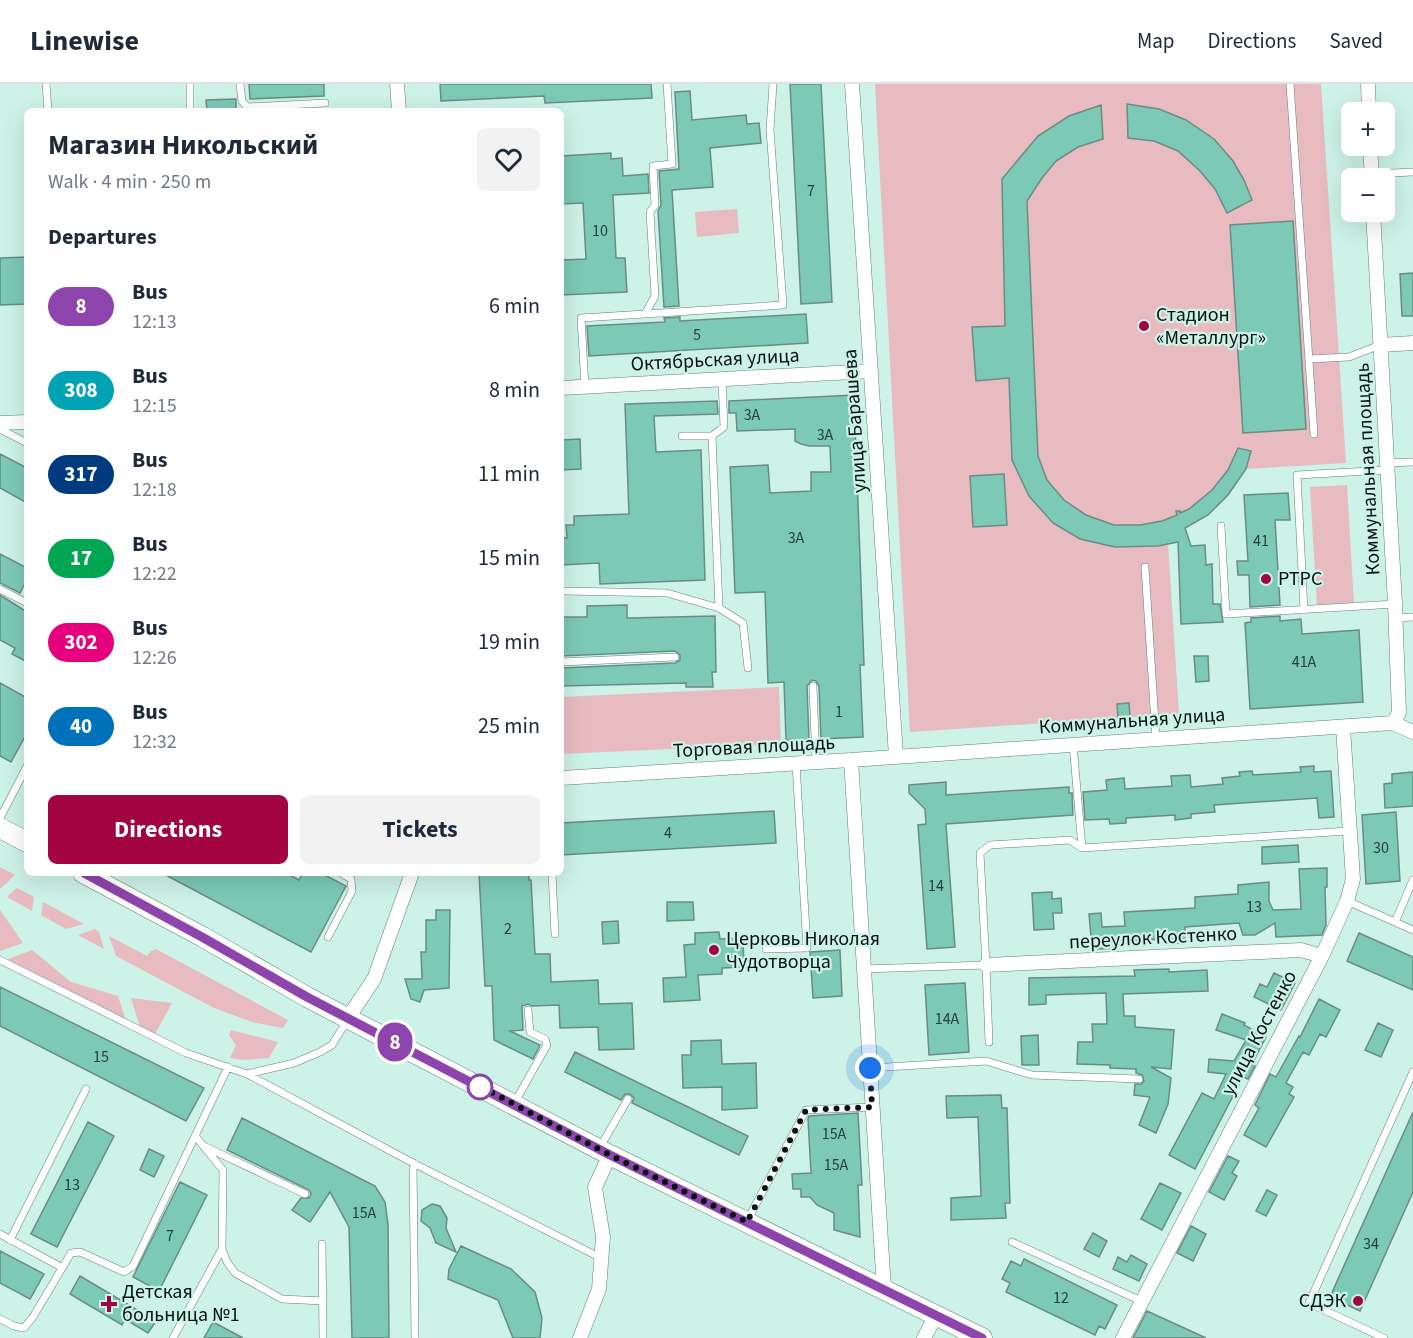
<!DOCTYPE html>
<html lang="en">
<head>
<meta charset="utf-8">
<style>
  body { margin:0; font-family:"Source Sans 3",sans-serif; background:#f2f2f3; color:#1f2937; height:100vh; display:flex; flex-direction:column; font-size:22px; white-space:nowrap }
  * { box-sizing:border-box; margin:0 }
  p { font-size:20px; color:#747a83 }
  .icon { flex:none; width:33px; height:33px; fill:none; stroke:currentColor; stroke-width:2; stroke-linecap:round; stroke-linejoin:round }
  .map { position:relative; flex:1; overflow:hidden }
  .details { position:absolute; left:24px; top:24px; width:540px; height:768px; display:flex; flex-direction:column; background:#fff; border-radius:9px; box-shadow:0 6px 24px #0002 }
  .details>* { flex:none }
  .badge { padding:0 12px; border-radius:20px; font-size:21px; line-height:39px }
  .controls { position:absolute; left:1341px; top:18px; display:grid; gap:12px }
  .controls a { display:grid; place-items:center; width:54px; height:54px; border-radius:9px; background:#fff; box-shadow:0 6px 24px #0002; font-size:30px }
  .you { position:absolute; width:30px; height:30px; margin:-15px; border:4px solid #fff; border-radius:50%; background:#1a73e8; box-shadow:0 0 0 9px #1a73e833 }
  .map>.badge { position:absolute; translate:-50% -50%; box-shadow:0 0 0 3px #fff }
  h2 { padding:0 24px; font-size:22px; line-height:54px }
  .round { display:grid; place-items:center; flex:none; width:63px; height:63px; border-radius:9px; background:#f2f2f3 }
  .head { display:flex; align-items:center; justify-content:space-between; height:102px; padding:0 24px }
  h1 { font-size:28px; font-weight:700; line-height:45px }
  .action { display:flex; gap:12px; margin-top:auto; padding:12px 24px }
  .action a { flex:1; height:69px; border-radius:9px; background:#a10440; color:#fff; font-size:24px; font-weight:700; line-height:69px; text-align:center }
  .action a+a { background:#f2f2f3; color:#1f2937 }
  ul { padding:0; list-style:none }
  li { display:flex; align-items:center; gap:18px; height:84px; padding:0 24px }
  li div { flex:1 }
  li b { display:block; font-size:22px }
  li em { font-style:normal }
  li .badge { min-width:66px; font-weight:700; text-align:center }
  header { display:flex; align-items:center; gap:36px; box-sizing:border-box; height:84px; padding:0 30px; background:#fff; border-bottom:2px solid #e0e1e3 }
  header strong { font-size:28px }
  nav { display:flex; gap:33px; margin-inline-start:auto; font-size:21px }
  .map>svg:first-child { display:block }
</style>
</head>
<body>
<header>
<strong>Linewise</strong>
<nav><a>Map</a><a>Directions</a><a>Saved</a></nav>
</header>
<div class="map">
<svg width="1413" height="1254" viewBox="0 0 1413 1254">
  <rect width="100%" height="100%" fill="#cdf2e7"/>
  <path fill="#e8bbc1" d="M875 0H1321L1346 379 1246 385C1227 413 1215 427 1186 444L1188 453 1168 460 1179 630 910 648Z
    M737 125 739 149 697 153 695 128Z
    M1347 401 1354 519 1317 522 1310 403Z
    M779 603 781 660 561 670V613Z
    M0 783 15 791 0 805Z
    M17 804 34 813 32 827 7 813Z
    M43 818 84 840 66 845 41 831Z
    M0 826 23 859 0 867Z
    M95 845 99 848 104 865 78 851Z
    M109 852 147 872 151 867 156 865 288 936 283 944 252 938 214 924 116 872Z
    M32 866 71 898 118 912 126 937 6 876Z
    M131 914 172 919 155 950 140 943Z
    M231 946 278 958 269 974 242 976 230 974 236 961 229 951Z"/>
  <path fill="#7cc9b6" stroke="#6a8c83" stroke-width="1.5" d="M249 0H324V12L250 15Z
    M440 0H651L652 14 545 19 544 12 441 17Z
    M790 0H821L832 218 801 220Z
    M690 7 692 36 746 31 747 40 759 39 761 59 710 64 713 103 672 106 679 222 664 223 658 127 661 121 659 87 679 85 675 8Z
    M236 15V27H207L206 16Z
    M1127 20 1159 25 1186 36 1214 55 1233 77 1244 96 1252 116 1227 129 1215 105 1200 87 1178 67 1154 57 1128 54Z
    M1101 21 1103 55 1078 63 1056 77 1042 94 1027 117 1038 372 1047 396 1064 416 1086 431 1114 441H1140L1162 437 1177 431 1176 427H1180V429L1189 425 1212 406 1228 386 1238 364 1251 367 1246 385 1228 411 1208 431 1185 444 1191 462 1205 461 1206 481 1212 480 1213 520H1220L1223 538 1181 540 1178 458 1158 462 1115 463 1080 455 1053 439 1029 412 1012 376 1009 294 976 297 972 243 1005 242 1002 95 1038 52 1069 32Z
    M611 69V75L622 74 623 92 648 90 649 109 613 111 616 174H625L627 208 561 211V176L586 175 583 119 561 120V72Z
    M1293 137 1306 345 1243 349 1230 141Z
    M27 173V220L0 221V174Z
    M1413 189V232H1402L1400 190Z
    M806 230 808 259 589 272 587 242 665 238 664 234 680 233V237Z
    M854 311 864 581H860L863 653 821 655 819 602 816 597 812 596 807 602 809 656H786L784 598 768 599 765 508 735 509 730 383 768 381 770 409 811 407V388H831L830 362H809L801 360 795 357V345L737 347 736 329H729V317Z
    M717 317 718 330 654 332 656 368 701 366 705 496 600 500 599 479 561 481V454H567L566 441H574V432L629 430 625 320Z
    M580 355 581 385 561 386V356Z
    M0 370 27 384V419L0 404Z
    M1004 390 1007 441 973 443 970 392Z
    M1288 409 1290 436H1275L1280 521 1250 523 1249 491H1238L1237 477H1248L1244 411Z
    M0 470 27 484V503L24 501 20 509 0 499Z
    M0 511 27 528V578L12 570 15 564 0 556Z
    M627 521V534L715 532 716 588H712L713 603H686V599L561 602V584L675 579 680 576V571L675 567 561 572V533H587V522Z
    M1280 532V537L1301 535 1302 550 1359 546 1363 618 1250 625 1245 539 1251 538V534Z
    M1194 572H1208L1209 597 1196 598Z
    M0 599 27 614V649L11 678 0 672Z
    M1129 619 1130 633 1118 634 1117 620Z
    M1314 682V688L1331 687 1334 733 1319 734 1317 714 1214 721 1215 728 1191 730V734L1175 736V731L1126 734V739L1110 740 1109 735 1085 736 1083 708 1107 706 1106 696 1124 694 1125 705 1172 702 1171 692 1190 691 1191 703 1223 700 1222 694 1240 692 1239 688 1252 687 1253 691 1301 688 1300 683Z
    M1413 688V722L1385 724 1384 700 1392 699V690Z
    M946 698V711L1069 703V709H1072L1073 731 946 740 955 863 927 865 918 741 926 740 925 725 909 709V701Z
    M774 727 776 759 561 771V739Z
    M1396 728 1400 797 1366 800 1362 731Z
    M1298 761 1299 778 1262 780V763Z
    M1327 784V803H1325L1326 841 1322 851 1276 853 1275 839 1255 851H1243L1239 839 1185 843V859H1170L1169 855 1116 857V864L1098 865 1097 853H1091L1089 830 1101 829 1102 843 1125 842 1124 828 1195 824V813L1238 810V801L1269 798V817L1273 826 1301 825 1299 785Z
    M162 789H286L299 796 303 789H321L346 802 311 868Z
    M479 789H529V796H531L535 870H550L551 898 598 896 599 920 632 919 634 965 599 966 598 943 560 944 559 921 532 922 528 920 522 922 523 946 510 947 540 961 533 975 494 956 492 902H485Z
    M1052 808V815L1061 814 1062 829H1053L1054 845 1034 846 1032 809Z
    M667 818H693L694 836 667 837Z
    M436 826H450L449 904 424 906 420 918 411 915 405 895H422L421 868H426V836H436Z
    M618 837 619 859 603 860 602 838Z
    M719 848 720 855 743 854 744 883 722 884V890L698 891 700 916 664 918 663 894 686 893 684 861 695 860V849Z
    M1359 849 1413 873V906L1347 877Z
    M840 866 842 912 813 914 810 868Z
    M1169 885V888L1207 886 1208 907 1123 910 1124 932H1135V943L1174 946 1171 985 1151 983 1171 994 1168 1020 1156 1049 1139 1041 1150 1013 1134 1011 1135 1000H1141L1144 997 1142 991 1136 989V985L1110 984V981L1077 980 1078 958H1093L1092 940H1107L1106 909 1046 911V920L1029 921V894L1135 892 1134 886Z
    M1274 889 1295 899 1281 926 1254 913 1260 900 1267 903Z
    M965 899 969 968 929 971 925 901Z
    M0 903 204 1004 186 1037 0 942Z
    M1319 915 1340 926 1326 953 1320 950 1309 971 1303 968 1286 999 1293 1003 1289 1010 1294 1013 1266 1063 1244 1051 1259 1024 1255 1021 1270 990 1276 993 1299 952 1300 953Z
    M1222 930 1245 939 1244 941 1266 953 1252 980 1255 982 1248 995 1243 993 1195 1085 1169 1071 1202 1009 1214 1015 1226 990 1208 988 1209 975 1234 977 1246 956 1216 946Z
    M1378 939 1393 946 1381 973 1365 966Z
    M1038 951 1039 981H1022L1021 952Z
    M721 956 722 980 756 979 757 1024 722 1026V1003L683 1004 682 971H691V957Z
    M575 968 748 1052 739 1071 632 1019 634 1014 630 1010H625L621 1016 565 988Z
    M1001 1011 1002 1024H1007L1010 1119H1005L1006 1134 951 1136V1114L981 1112 978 1033 947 1034 946 1012Z
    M1413 1028V1108L1360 1227 1330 1213Z
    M858 1029 862 1101H858L860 1153 834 1146V1129L817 1121 810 1113H801V1105H793L792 1090 811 1089 808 1035 809 1032Z
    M242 1034 375 1102 385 1118 388 1140 389 1254H352L349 1143 330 1108 310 1138 292 1126 301 1114H309L311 1110 309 1106 227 1066Z
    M88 1038 114 1052 57 1163 31 1150Z
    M149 1065 164 1072 154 1093 140 1086Z
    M1228 1072 1239 1077 1232 1089 1237 1092 1224 1116 1209 1108Z
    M180 1098 207 1111 159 1207 133 1193Z
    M1160 1099 1181 1109 1162 1146 1141 1135Z
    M1267 1106 1277 1111 1266 1132 1256 1127Z
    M432 1120 440 1122 447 1134 446 1144 456 1168 436 1159 430 1144 421 1137 422 1126Z
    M1191 1142 1206 1150 1193 1177 1177 1169Z
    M1093 1149 1107 1157 1099 1173 1084 1165Z
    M461 1162 511 1185 535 1208 542 1234 540 1254H513L498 1216 448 1195 449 1185Z
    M0 1167 44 1190 30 1215 0 1199Z
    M1131 1171 1147 1180 1139 1197 1113 1185 1118 1173 1127 1178Z
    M1024 1175 1117 1221 1105 1245 1099 1242 1095 1251 1006 1208 1010 1199 1002 1195 1011 1177 1021 1182Z
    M80 1192 156 1237 148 1249 125 1235 122 1241 70 1210Z
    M1147 1227 1206 1254H1133Z
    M213 1238 243 1254H204Z"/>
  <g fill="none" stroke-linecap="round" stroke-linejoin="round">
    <g stroke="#608179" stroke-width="8">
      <path id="lane" d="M46 0 48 27
        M190 0V27
        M240 0 242 17 247 23 325 19
        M1290 0 1314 350
        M1371 90 1413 88
        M645 230 783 221 770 46 773 0
        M1310 275 1349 273 1380 261
        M722 295 724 343 712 352 719 524 743 539 748 584
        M585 303 581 234 645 230 655 212 650 128 655 121 653 82 672 80 667 0
        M0 345 27 359
        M682 352H712
        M1386 379 1413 378
        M1221 442 1226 530 1395 520
        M1145 483 1156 655
        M0 505 27 519
        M564 507 667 509 719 524
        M1304 526 1297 391 1387 386
        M1395 534 1413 533
        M561 578 675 573
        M813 602 816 678
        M1073 660 1082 764
        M0 734 27 682
        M552 789 555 850
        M1413 796 1395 838 1413 846
        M1347 817 1395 838
        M328 853 352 807 351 795 341 789
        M766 865 807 864 796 680
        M0 876 186 969 247 990 294 979 320 968 332 961 348 935
        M986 881 980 769 990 761 1070 756 1082 764 1349 747
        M864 885 986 881 989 958
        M870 984 986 977 1032 991 1139 995
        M247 990 413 1079 601 1174
        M515 1018 547 961 545 955 530 948 528 926
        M196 1053 223 1086 222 1165 227 1178 235 1189 282 1215 323 1217
        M204 1062 305 1110
        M600 1063 628 1015
        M413 1079 415 1254
        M747 1137 806 1026 872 1023
        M0 1150 61 1183
        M10 1156 86 1005
        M1012 1158 1141 1217
        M322 1160 323 1254
        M0 1235 14 1242 24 1244 33 1233 71 1169 80 1168 124 1188 133 1182 228 983
        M173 1254 222 1165
        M1384 1254 1309 1219 1413 988"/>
    </g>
    <g stroke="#608179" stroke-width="15">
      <path id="street" d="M397 0 399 27
        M852 0 896 672
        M1368 0 1369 28
        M1370 62 1372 94
        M1373 128 1395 520 1399 629 1393 639
        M1381 261 1413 259
        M561 304 871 287
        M0 339 27 338
        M851 676 1393 639 1413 648
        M561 694 851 676 884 1206
        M986 881 1301 866 1322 872
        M348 934 374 895 412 789
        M580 1254 599 1205 603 1153 595 1103 610 1071
        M924 1254 936 1231
        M1123 1254 1322 872 1347 817 1353 795 1343 643"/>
    </g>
    <g stroke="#608179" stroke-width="21">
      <path id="secondary" d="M0 744 27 758
        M83 789 203 853 307 913 610 1071 982 1254"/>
    </g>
    <use href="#lane" stroke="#fff" stroke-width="7"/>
    <use href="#street" stroke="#fff" stroke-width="14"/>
    <use href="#secondary" stroke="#fff" stroke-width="20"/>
  </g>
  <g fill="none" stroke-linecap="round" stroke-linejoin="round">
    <g stroke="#fff" stroke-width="14">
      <path id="line" d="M84 789 202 853 307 913 610 1071 982 1254"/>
    </g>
    <use href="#line" stroke="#8e44ad" stroke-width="9"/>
    <path stroke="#061310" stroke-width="6" stroke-dasharray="0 10.8" d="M480 1003 472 998 610 1071 747 1138 806 1026 872 1023 870 984"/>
  </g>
  <g fill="#a10440" stroke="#cdf2e7" stroke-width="2">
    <circle cx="1144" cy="242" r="6"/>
    <circle cx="1266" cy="495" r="6"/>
    <circle cx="714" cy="866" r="6"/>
    <circle cx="1358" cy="1217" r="6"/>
    <path d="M106 1211h6v6h6v6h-6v6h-6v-6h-6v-6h6z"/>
  </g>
  <circle fill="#fff" stroke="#8e44ad" stroke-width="3" cx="480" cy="1003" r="12"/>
  <g text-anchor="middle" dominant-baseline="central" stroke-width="4.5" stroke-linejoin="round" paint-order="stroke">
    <g font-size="16" fill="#24403a">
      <text x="811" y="107">7</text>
      <text x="600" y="147">10</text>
      <text x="697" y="251">5</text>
      <text x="752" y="331">3А</text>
      <text x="825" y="351">3А</text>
      <text x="796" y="454">3А</text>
      <text x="1261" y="457">41</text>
      <text x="1304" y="578">41А</text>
      <text x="839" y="628">1</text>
      <text x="668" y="749">4</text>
      <text x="1381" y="764">30</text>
      <text x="936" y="802">14</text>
      <text x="1254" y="823">13</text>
      <text x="508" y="845">2</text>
      <text x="947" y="935">14А</text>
      <text x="101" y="973">15</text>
      <text x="834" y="1050">15А</text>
      <text x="836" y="1081">15А</text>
      <text x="72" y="1101">13</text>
      <text x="364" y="1129">15А</text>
      <text x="170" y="1152">7</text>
      <text x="1371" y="1160">34</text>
      <text x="1061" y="1214">12</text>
    </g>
    <g font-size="20" fill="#061310" stroke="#cdf2e7" text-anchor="start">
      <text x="1156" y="231">Стадион<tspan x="1156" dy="23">«Металлург»</tspan></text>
      <text x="1278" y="495">РТРС</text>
      <text x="726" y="855">Церковь Николая<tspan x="726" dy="23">Чудотворца</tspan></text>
      <text x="122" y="1208">Детская<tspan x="122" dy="23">больница №1</tspan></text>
      <text x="1346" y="1217" text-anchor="end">СДЭК</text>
    </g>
    <g font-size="20" fill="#061310" stroke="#cdf2e7">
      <text transform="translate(715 276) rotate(-3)">Октябрьская улица</text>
      <text transform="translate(855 337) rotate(-94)">улица Барашева</text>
      <text transform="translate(1368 385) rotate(-93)">Коммунальная площадь</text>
      <text transform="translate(1132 637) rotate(-4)">Коммунальная улица</text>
      <text transform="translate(754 663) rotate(-3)">Торговая площадь</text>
      <text transform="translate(1153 854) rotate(-3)">переулок Костенко</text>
      <text transform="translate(1259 949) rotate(-62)">улица Костенко</text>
    </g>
  </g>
</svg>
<div class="controls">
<a>+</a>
<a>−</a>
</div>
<div class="you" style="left:870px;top:984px"></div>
<b class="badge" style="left:395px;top:958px;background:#8e44ad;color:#fff">8</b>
<section class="details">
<div class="head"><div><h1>Магазин Никольский</h1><p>Walk · 4 min · 250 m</p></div><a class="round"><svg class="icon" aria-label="heart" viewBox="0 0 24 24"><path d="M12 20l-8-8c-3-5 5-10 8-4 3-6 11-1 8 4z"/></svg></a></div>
<h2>Departures</h2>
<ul>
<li><span class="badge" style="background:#8e44ad;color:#fff">8</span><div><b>Bus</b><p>12:13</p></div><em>6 min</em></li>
<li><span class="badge" style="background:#00a3b4;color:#fff">308</span><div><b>Bus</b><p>12:15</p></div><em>8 min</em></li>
<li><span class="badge" style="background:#003b80;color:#fff">317</span><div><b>Bus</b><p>12:18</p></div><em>11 min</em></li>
<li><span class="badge" style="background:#00a651;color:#fff">17</span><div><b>Bus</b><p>12:22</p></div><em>15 min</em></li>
<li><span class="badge" style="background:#e6007e;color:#fff">302</span><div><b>Bus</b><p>12:26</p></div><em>19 min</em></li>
<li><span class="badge" style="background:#0072bc;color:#fff">40</span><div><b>Bus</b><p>12:32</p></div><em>25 min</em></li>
</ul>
<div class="action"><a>Directions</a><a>Tickets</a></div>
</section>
</div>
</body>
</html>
